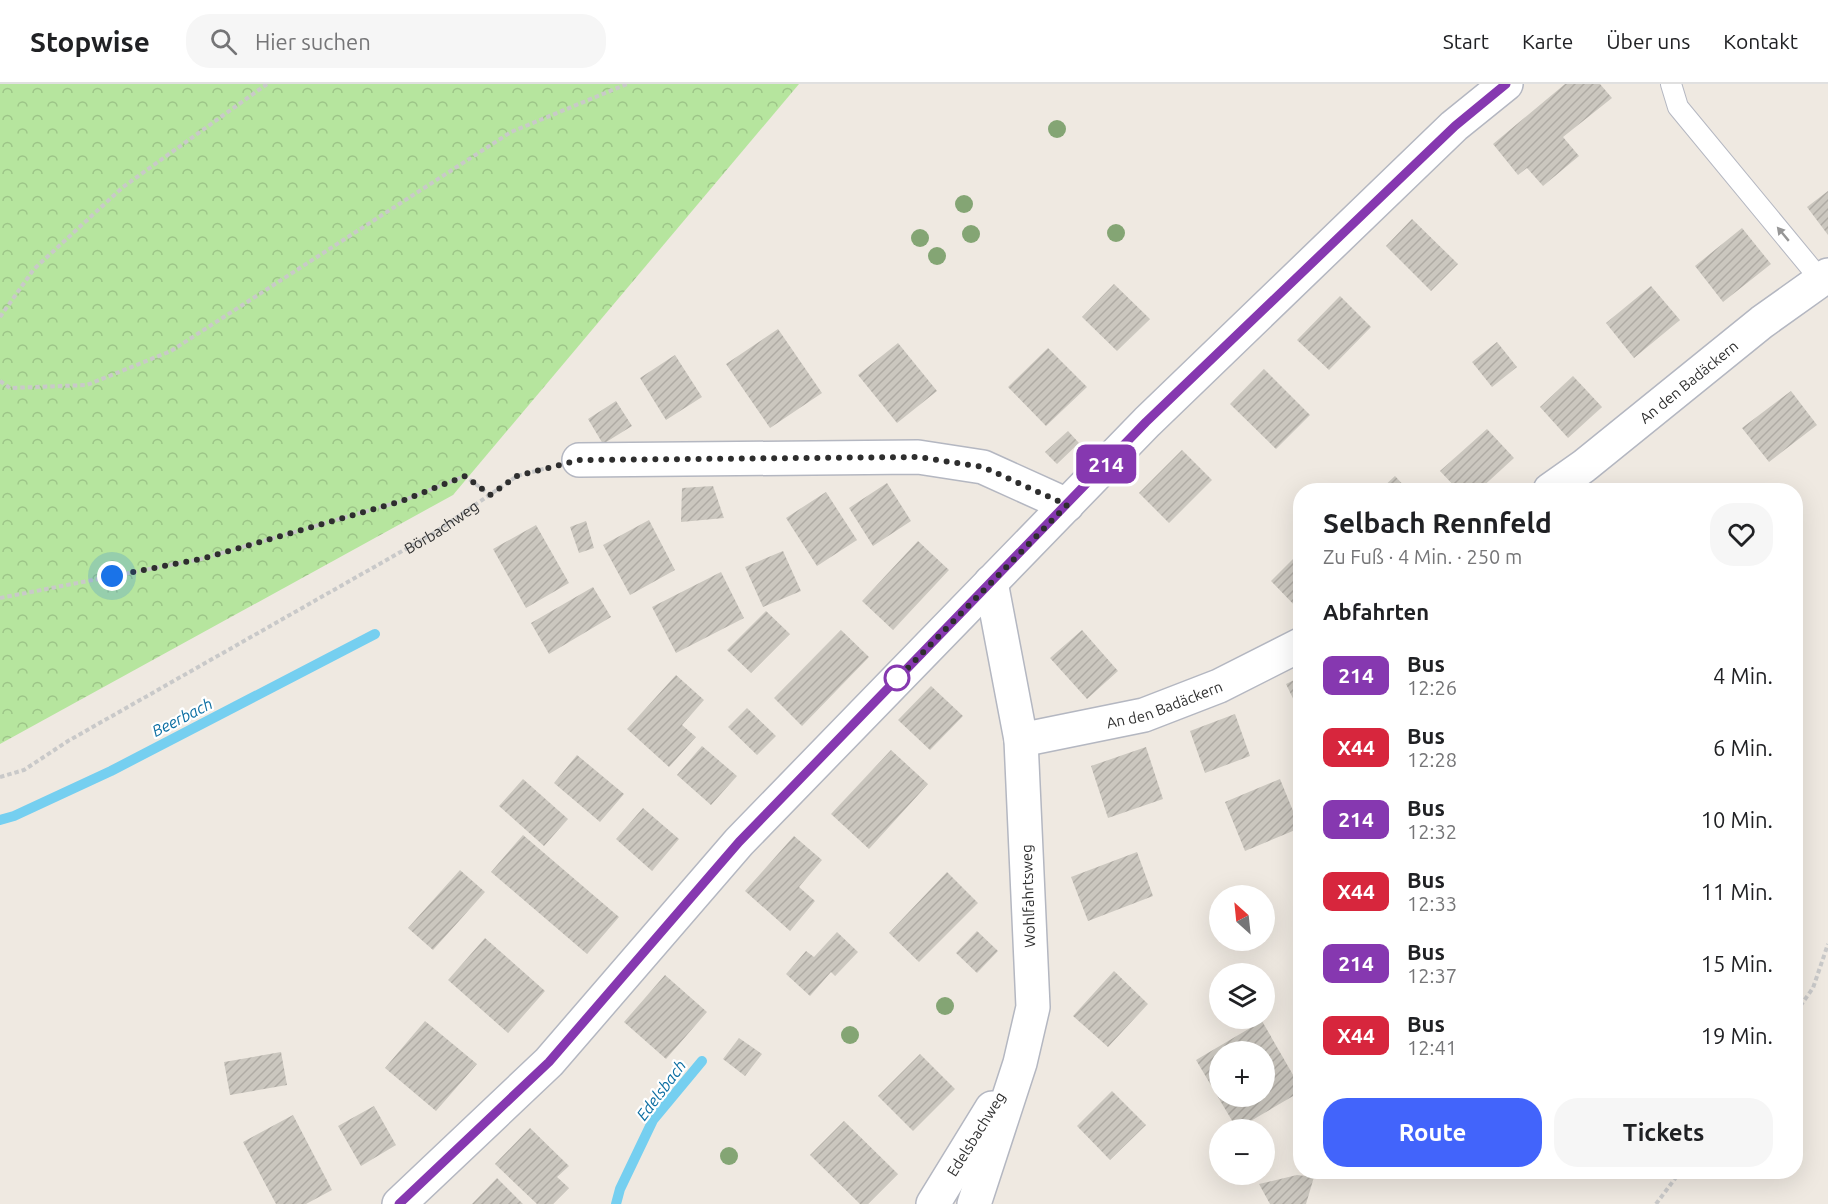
<!DOCTYPE html>
<html lang="de">
<head>
<meta charset="utf-8">
<style>
  body { margin:0; font-family:Ubuntu,sans-serif; background:#f6f6f6; color:#202124; height:100vh; display:flex; flex-direction:column; font-size:22px; white-space:nowrap }
  * { box-sizing:border-box; margin:0 }
  p { font-size:20px; color:#757577 }
  .icon { flex:none; width:33px; height:33px; fill:none; stroke:currentColor; stroke-width:2; stroke-linecap:round; stroke-linejoin:round }
  .map { position:relative; flex:1; overflow:hidden }
  .details { position:absolute; left:1293px; top:399px; width:510px; height:696px; display:flex; flex-direction:column; background:#fff; border-radius:24px; box-shadow:0 6px 24px #0002 }
  .details>* { flex:none }
  .badge { padding:0 12px; border-radius:9px; font-size:21px; line-height:39px }
  .needle { width:39px; rotate:333deg }
  .tools { position:absolute; left:1209px; top:801px; display:grid; gap:12px }
  .tools a { display:grid; place-items:center; width:66px; height:66px; border-radius:50%; background:#fff; box-shadow:0 6px 24px #0002; font-size:30px }
  .you { position:absolute; width:30px; height:30px; margin:-15px; border:4px solid #fff; border-radius:50%; background:#1a73e8; box-shadow:0 0 0 9px #1a73e833 }
  .map>.badge { position:absolute; translate:-50% -50%; box-shadow:0 0 0 3px #fff }
  h2 { padding:0 30px; font-size:22px; line-height:54px }
  .round { display:grid; place-items:center; flex:none; width:63px; height:63px; border-radius:24px; background:#f6f6f6 }
  .head { display:flex; align-items:center; justify-content:space-between; height:102px; padding:0 30px }
  h1 { font-size:28px; font-weight:700; line-height:45px }
  .button { display:flex; gap:12px; margin-top:auto; padding:12px 30px }
  .button a { flex:1; height:69px; border-radius:24px; background:#4264fb; color:#fff; font-size:24px; font-weight:700; line-height:69px; text-align:center }
  .button a+a { background:#f6f6f6; color:#202124 }
  ul { padding:0; list-style:none }
  li { display:flex; align-items:center; gap:18px; height:72px; padding:0 30px }
  li div { flex:1 }
  li b { display:block; font-size:22px }
  li em { font-style:normal }
  li .badge { min-width:66px; font-weight:700; text-align:center }
  header { display:flex; align-items:center; gap:36px; box-sizing:border-box; height:84px; padding:0 30px; background:#fff; border-bottom:2px solid #e0e0e0 }
  header strong { font-size:28px }
  nav { display:flex; gap:33px; margin-inline-start:auto; font-size:21px }
  .search { width:420px; height:54px; background:#f6f6f6; display:flex; align-items:center; gap:15px; box-sizing:border-box; padding:0 21px; border-radius:24px; color:#757577; font-size:22px }
  .map>svg:first-child { display:block }
</style>
</head>
<body>
<header>
<strong>Stopwise</strong>
<div class="search"><svg class="icon" aria-label="search" viewBox="0 0 24 24"><circle cx="10" cy="10" r="6"/><path d="M15 15l6 6"/></svg>Hier suchen</div>
<nav><a>Start</a><a>Karte</a><a>Über uns</a><a>Kontakt</a></nav>
</header>
<div class="map">
<svg width="1828" height="1120" viewBox="0 0 1828 1120">
  <defs>
    <pattern id="forest-crowns" width="20" height="18" patternUnits="userSpaceOnUse" patternTransform="scale(1.5)"><rect width="20" height="18" fill="#b6e59e"/><path d="M2 6a3 3 0 1 1 6 0M12 15a3 3 0 1 1 6 0" fill="none" stroke="#9dc588"/></pattern>
    <pattern id="building-hatch" width="6" height="6" patternUnits="userSpaceOnUse" patternTransform="scale(1.5)"><rect width="6" height="6" fill="#cbc7bf"/><path d="M-1 1l2-2M0 6l6-6M5 7l2-2" fill="none" stroke="#afaba4"/></pattern>
  </defs>
  <rect width="100%" height="100%" fill="#efe9e1"/>
  <path fill="url(#forest-crowns)" d="M0 0H799L453 411 0 660Z"/>
  <g fill="none" stroke-linecap="round" stroke-linejoin="round">
    <path stroke="#75cff0" stroke-width="10" d="M0 736 14 732 111 687 375 550
      M616 1120 620 1105 653 1036 702 977"/>
  </g>
  <path fill="url(#building-hatch)" fill-rule="evenodd" d="M1565 0H1600L1612 14 1563 53 1579 72 1543 102 1527 84 1518 91 1493 60Z
    M1828 107V151L1807 123Z
    M1412 135 1458 180 1431 207 1386 162Z
    M1742 144 1771 180 1723 218 1695 182Z
    M1114 200 1150 235 1117 267 1082 233Z
    M1651 202 1680 236 1634 274 1606 239Z
    M1340 212 1371 243 1329 286 1297 256Z
    M778 245 822 309 770 344 726 280Z
    M1497 258 1517 283 1492 303 1472 278Z
    M898 259 937 307 897 339 858 291Z
    M1048 264 1087 303 1046 342 1008 303Z
    M675 271 702 313 666 336 640 294Z
    M1264 285 1310 331 1276 365 1230 320Z
    M1573 292 1602 323 1568 354 1540 323Z
    M1791 307 1817 341 1769 378 1742 344Z
    M616 317 632 342 603 360 588 335Z
    M1487 345 1514 374 1479 406H1458L1440 387Z
    M1068 347 1079 359 1057 380 1045 368Z
    M1182 366 1212 396 1169 439 1139 409Z
    M1395 392 1408 406H1380Z
    M887 399 911 437 873 462 849 424Z
    M713 402 724 434 681 438 682 404Z
    M826 408 857 456 817 482 786 434Z
    M649 436 675 486 630 511 603 461Z
    M586 437 594 464 579 469 570 443Z
    M536 441 569 499 526 524 493 465Z
    M918 457 949 486 893 546 862 517Z
    M783 467 801 507 763 523 745 483Z
    M1300 468V527L1271 497Z
    M721 488 744 534 676 569 652 523Z
    M593 503 611 533 549 570 531 539Z
    M766 527 790 550 751 589 727 566Z
    M841 546 869 573 802 642 774 614Z
    M1082 546 1118 587 1087 615 1050 574Z
    M676 591 704 616 682 641 696 653 669 683 627 645Z
    M1300 593V629L1286 600Z
    M931 602 963 632 930 666 898 636Z
    M747 624 776 652 757 671 728 643Z
    M1235 630 1250 672 1205 689 1190 647Z
    M702 662 737 692 711 721 677 691Z
    M1146 663 1163 715 1108 734 1091 682Z
    M891 666 928 700 869 765 831 730Z
    M577 671 624 710 600 738 554 699Z
    M523 695 568 735 544 762 499 722Z
    M1280 695 1300 744 1245 767 1225 718Z
    M643 724 679 755 652 787 616 755Z
    M523 751 619 833 587 870 491 788Z
    M794 752 822 776 799 803 815 817 790 847 745 807Z
    M1137 768 1153 812 1088 837 1071 793Z
    M460 786 485 808 433 866 408 844Z
    M947 788 978 819 919 878 889 849Z
    M977 847 998 867 977 889 956 869Z
    M837 848 858 868 835 892 831 888 810 912 786 890 806 867 814 873Z
    M485 854 545 907 508 949 448 896Z
    M1114 887 1148 920 1108 963 1073 932Z
    M665 891 707 928 666 975 624 938Z
    M425 937 477 980 436 1027 385 984Z
    M1262 937 1300 1003V1008L1237 1045 1196 976ZM1220 968H1264V1012H1220Z
    M739 954 762 970 745 992 723 975Z
    M281 968 287 1001 230 1011 224 978Z
    M920 970 955 1005 913 1047 878 1012Z
    M1112 1007 1146 1041 1110 1076 1077 1042Z
    M374 1022 396 1061 361 1082 338 1042Z
    M293 1031 332 1106 306 1120H276L243 1058Z
    M844 1037 898 1090 868 1120H860L810 1071Z
    M530 1044 569 1082 557 1093 569 1104 553 1120H537L495 1080Z
    M1297 1091 1314 1093 1306 1120H1270L1259 1100Z
    M497 1094 523 1120H472Z"/>
  <g fill="none" stroke-linecap="round" stroke-linejoin="round">
    <g stroke="#b4b7c1" stroke-width="22">
      <path id="service" d="M1671 0 1678 23 1820 195"/>
    </g>
    <g stroke="#b4b7c1" stroke-width="36">
      <g id="minor">
        <path d="M579 376 918 373 983 383 1067 421"/>
        <path id="s2" d="M1550 406 1584 382 1762 238 1828 191"/>
        <path id="s3" d="M1021 656 1144 631 1219 602 1300 561"/>
        <path d="M933 1120 992 1024"/>
        <path d="M974 1120 1020 979 1033 923 1021 656 991 498"/>
      </g>
    </g>
    <g stroke="#b4b7c1" stroke-width="36">
      <path id="secondary" d="M399 1120 549 978 739 758 1147 338 1454 42 1506 0"/>
    </g>
    <g stroke="#c9c9c9" stroke-width="4" stroke-dasharray="4.5 3" stroke-linecap="butt">
      <path d="M0 233 34 185 123 103 267 0"/>
      <path d="M0 297 10 304 87 301 171 267 511 48 627 0"/>
      <path d="M0 514 201 475 402 417 465 392 490 411"/>
      <path id="s1" d="M0 693 24 686 68 657 434 449 517 392 547 384"/>
      <path d="M1796 928 1813 904 1828 860"/>
      <path d="M1656 1120 1680 1088"/>
    </g>
    <use href="#service" stroke="#fff" stroke-width="20"/>
    <use href="#minor" stroke="#fff" stroke-width="33"/>
    <use href="#secondary" stroke="#fff" stroke-width="33"/>
  </g>
  <g fill="#84a574">
    <circle cx="1057" cy="45" r="9"/>
    <circle cx="964" cy="120" r="9"/>
    <circle cx="1116" cy="149" r="9"/>
    <circle cx="971" cy="150" r="9"/>
    <circle cx="920" cy="154" r="9"/>
    <circle cx="937" cy="172" r="9"/>
    <circle cx="945" cy="922" r="9"/>
    <circle cx="850" cy="951" r="9"/>
    <circle cx="729" cy="1072" r="9"/>
  </g>
  <defs><path id="oneway-solid" d="M-6-.8H1V-3.2L6.5 0L1 3.2V.8H-6Z" transform="scale(1.5)"/></defs>
  <use fill="#969696" href="#oneway-solid" transform="translate(1783 150) rotate(-130)"/>
  <g fill="none" stroke-linecap="round" stroke-linejoin="round">
    <g stroke="#fff" stroke-width="14">
      <path id="line" d="M399 1120 549 978 739 758 1146 338 1455 42 1506 0"/>
    </g>
    <use href="#line" stroke="#8638b0" stroke-width="9"/>
    <path stroke="#2e2e2e" stroke-width="6" stroke-dasharray="0 10.8" d="M112 492 201 475 402 417 465 392 490 411 517 392 579 376 918 373 983 383 1067 421 895 597 897 594"/>
  </g>
  <circle fill="#fff" stroke="#8638b0" stroke-width="3" cx="897" cy="594" r="12"/>
  <g text-anchor="middle" dominant-baseline="central" stroke-width="4.5" stroke-linejoin="round" paint-order="stroke">
    <g font-size="15" fill="#2e2e2e" stroke="#fff">
      <text stroke="none"><textPath href="#s2" startOffset="176">An den Badäckern</textPath></text>
      <text stroke="none"><textPath href="#s1" startOffset="508">Börbachweg</textPath></text>
      <text stroke="none"><textPath href="#s3" startOffset="148">An den Badäckern</textPath></text>
      <text transform="translate(1028 812) rotate(-92)">Wohlfahrtsweg</text>
      <text transform="translate(976 1050) rotate(-58)">Edelsbachweg</text>
    </g>
    <g font-size="16" font-style="italic" fill="#0d6fa3" stroke="#fff">
      <text transform="translate(182 633) rotate(-27)">Beerbach</text>
      <text transform="translate(661 1006) rotate(-53)">Edelsbach</text>
    </g>
  </g>
</svg>
<div class="tools">
<a><svg class="needle" viewBox="-14 -14 28 28"><path d="M0-13l5 13h-10z" fill="#e53935"/><path d="M0 13l5-13h-10z" fill="#757577"/></svg></a>
<a><svg class="icon" aria-label="layers" viewBox="0 0 24 24"><path d="M12 4l9 5-9 5-9-5zM3 14l9 5 9-5"/></svg></a>
<a>+</a>
<a>−</a>
</div>
<div class="you" style="left:112px;top:492px"></div>
<b class="badge" style="left:1106px;top:380px;background:#8638b0;color:#fff">214</b>
<section class="details">
<div class="head"><div><h1>Selbach Rennfeld</h1><p>Zu Fuß · 4 Min. · 250 m</p></div><a class="round"><svg class="icon" aria-label="heart" viewBox="0 0 24 24"><path d="M12 20l-8-8c-3-5 5-10 8-4 3-6 11-1 8 4z"/></svg></a></div>
<h2>Abfahrten</h2>
<ul>
<li><span class="badge" style="background:#8638b0;color:#fff">214</span><div><b>Bus</b><p>12:26</p></div><em>4 Min.</em></li>
<li><span class="badge" style="background:#d7263d;color:#fff">X44</span><div><b>Bus</b><p>12:28</p></div><em>6 Min.</em></li>
<li><span class="badge" style="background:#8638b0;color:#fff">214</span><div><b>Bus</b><p>12:32</p></div><em>10 Min.</em></li>
<li><span class="badge" style="background:#d7263d;color:#fff">X44</span><div><b>Bus</b><p>12:33</p></div><em>11 Min.</em></li>
<li><span class="badge" style="background:#8638b0;color:#fff">214</span><div><b>Bus</b><p>12:37</p></div><em>15 Min.</em></li>
<li><span class="badge" style="background:#d7263d;color:#fff">X44</span><div><b>Bus</b><p>12:41</p></div><em>19 Min.</em></li>
</ul>
<div class="button"><a>Route</a><a>Tickets</a></div>
</section>
</div>
</body>
</html>
